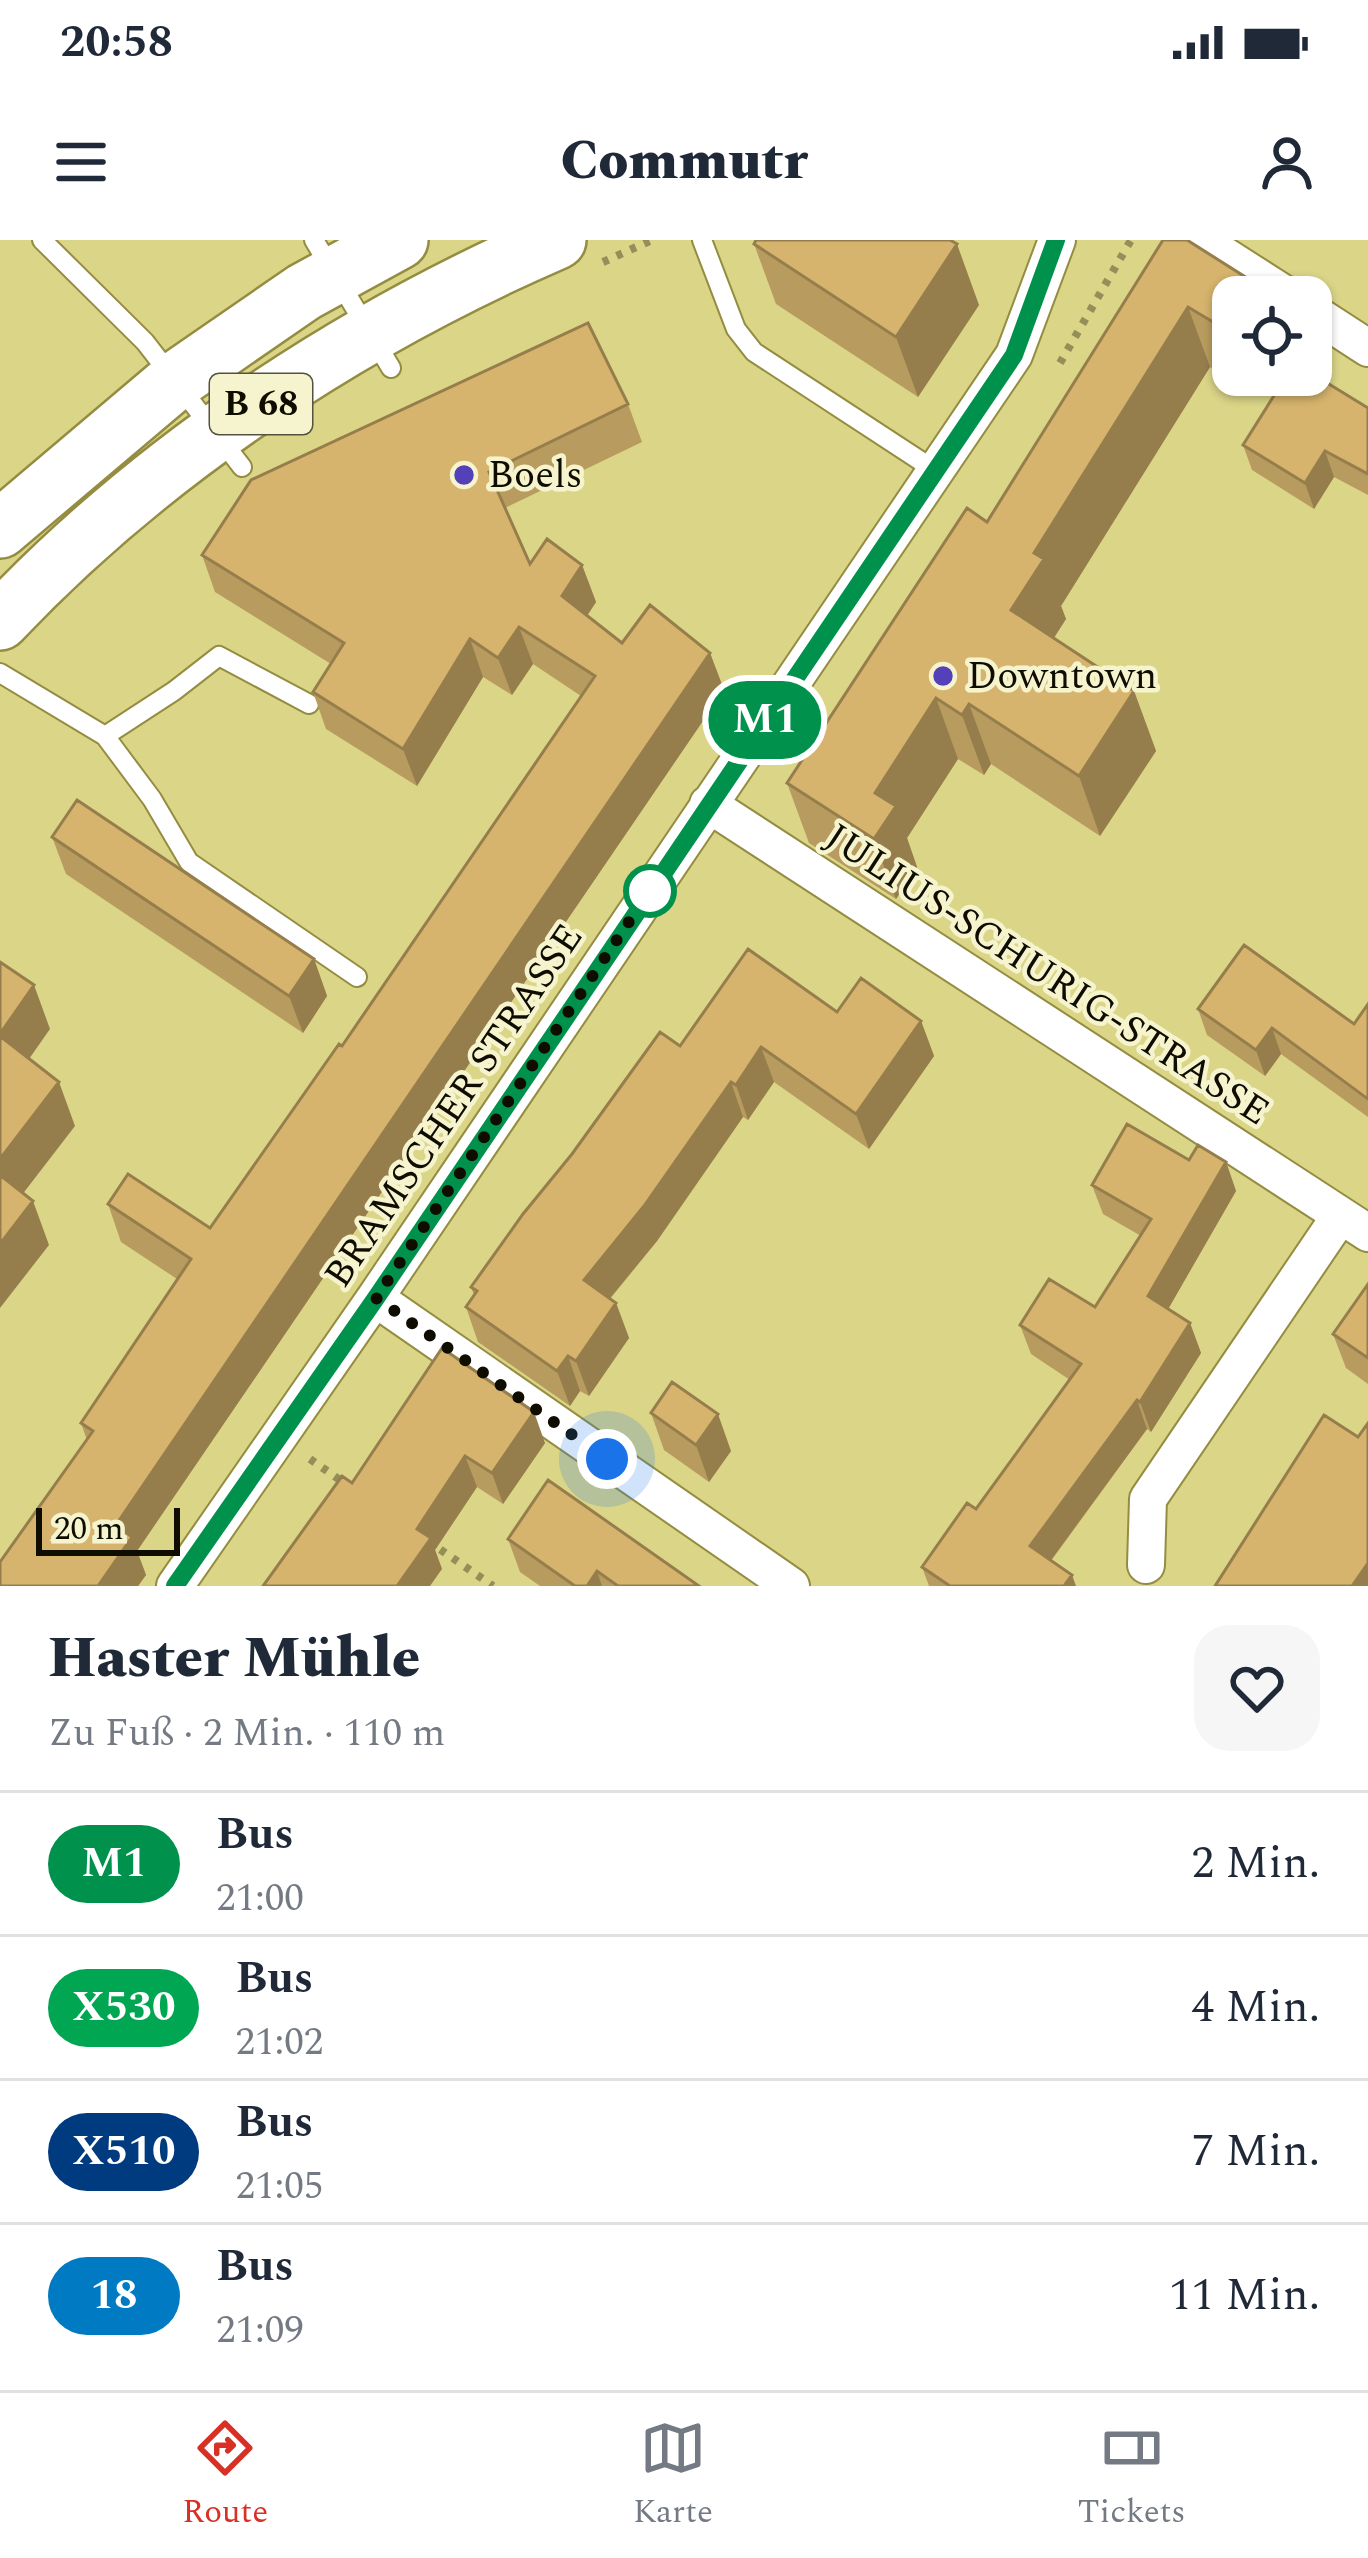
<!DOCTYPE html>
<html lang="de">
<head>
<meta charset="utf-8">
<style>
  body { margin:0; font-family:Spectral,serif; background:#f6f6f7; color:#1f2937; height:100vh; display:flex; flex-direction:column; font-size:45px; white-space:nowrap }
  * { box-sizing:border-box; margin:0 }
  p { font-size:39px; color:#747a83 }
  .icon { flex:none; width:66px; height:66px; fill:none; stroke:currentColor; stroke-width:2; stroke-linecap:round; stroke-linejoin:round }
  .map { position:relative; height:1346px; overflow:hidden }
  .drawer { display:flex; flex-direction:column; background:#fff; flex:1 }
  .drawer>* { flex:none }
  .badge { padding:0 24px; border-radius:39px; font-size:42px; line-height:78px }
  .tools { position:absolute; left:1212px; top:36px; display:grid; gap:24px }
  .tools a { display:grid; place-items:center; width:120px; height:120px; border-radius:24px; background:#fff; box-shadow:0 3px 9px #0004; font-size:60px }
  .scale { position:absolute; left:36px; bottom:30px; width:144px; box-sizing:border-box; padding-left:12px; border:6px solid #0f0d00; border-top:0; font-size:33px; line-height:42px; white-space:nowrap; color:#0f0d00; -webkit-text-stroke:9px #f6f4ce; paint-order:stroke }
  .you { position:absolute; width:60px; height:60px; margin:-30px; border:9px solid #fff; border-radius:50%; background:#1a73e8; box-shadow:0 0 0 18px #1a73e833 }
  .map>.badge { position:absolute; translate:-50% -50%; box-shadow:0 0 0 6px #fff }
  .round { display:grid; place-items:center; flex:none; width:126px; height:126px; border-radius:36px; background:#f6f6f7 }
  .headline { display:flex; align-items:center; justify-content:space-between; height:204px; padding:0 48px }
  h1 { font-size:57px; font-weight:800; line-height:90px }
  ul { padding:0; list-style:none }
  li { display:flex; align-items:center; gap:36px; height:144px; padding:0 48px; border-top:3px solid #e0e1e3 }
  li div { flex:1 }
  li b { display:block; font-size:45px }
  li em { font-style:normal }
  li .badge { min-width:132px; font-weight:700; text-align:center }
  .status { display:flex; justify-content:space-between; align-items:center; height:84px; padding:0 60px; background:#fff; direction:ltr }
  .status svg { height:33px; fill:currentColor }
  header { display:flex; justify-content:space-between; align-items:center; height:156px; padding:0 48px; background:#fff; font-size:54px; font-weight:800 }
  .tabs { display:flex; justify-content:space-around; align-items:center; height:168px; border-top:3px solid #e0e1e3; background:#fff; font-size:33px; color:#747a83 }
  .tabs a { display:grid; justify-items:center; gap:6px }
  .tabs .selected { color:#d93025 }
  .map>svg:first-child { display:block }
</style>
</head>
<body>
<div class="status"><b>20:58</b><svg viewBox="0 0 49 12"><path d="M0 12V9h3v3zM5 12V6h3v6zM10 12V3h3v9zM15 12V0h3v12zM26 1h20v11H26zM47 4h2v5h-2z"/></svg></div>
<header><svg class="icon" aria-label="menu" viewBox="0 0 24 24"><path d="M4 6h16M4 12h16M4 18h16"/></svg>Commutr<svg class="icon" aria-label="person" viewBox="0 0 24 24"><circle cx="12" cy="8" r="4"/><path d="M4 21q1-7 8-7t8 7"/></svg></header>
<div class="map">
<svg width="1368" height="1346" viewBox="0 0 1368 1346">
  <rect width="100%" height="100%" fill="#dbd588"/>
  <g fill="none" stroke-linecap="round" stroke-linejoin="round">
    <g stroke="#948d41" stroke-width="22">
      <path id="lane" d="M42 0 145 102 242 227
        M314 0 391 128
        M702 0 736 89 754 112 936 231
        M0 433 105 496 174 451 219 416 309 464
        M105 496 152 559 189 622 357 737"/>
    </g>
    <g stroke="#948d41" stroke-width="40">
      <path id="street" d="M1200 0 1289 57
        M1311 71 1368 108
        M708 564 1368 993
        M375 1058 791 1346
        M1146 1325 1148 1259 1340 976
        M175 1346 375 1058 1014 115 1057 0"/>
    </g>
    <g stroke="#948d41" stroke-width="62">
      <path id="primary" d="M0 289 175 141 304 52 399 0
        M0 381C154 218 352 89 557 0"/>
    </g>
    <path stroke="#948f58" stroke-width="8" stroke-dasharray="6 9" stroke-linecap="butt" d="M603 22 652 0
      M1060 123 1131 0
      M310 1219 347 1245
      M428 1301 493 1346"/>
    <use href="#lane" stroke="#fff" stroke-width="18"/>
    <use href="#street" stroke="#fff" stroke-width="36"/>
    <use href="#primary" stroke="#fff" stroke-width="57"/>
  </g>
  <path fill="#b89b5e" d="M1163 0 1233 57V135H1246L1240 146 1210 127 1061 366 1066 379 1054 398 1134 451 1156 511 1100 596 991 524 984 535 958 519 907 598 917 627 896 659 809 603 787 543 987 282Z
    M754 4 979 65 918 157 776 64Z
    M628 164 642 202 505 268 530 324 582 325 596 362 587 376 622 403 710 413 724 450 137 1311 146 1335 138 1346H0L87 1200 81 1183 177 1039 121 1002 108 964 210 988 342 806 581 456 533 424 512 455 483 437 417 546 326 489 313 452 331 424 215 352 202 315Z
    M1368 168V255L1334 237 1314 269 1252 230 1243 205Z
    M52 597 314 719 327 756 303 793 66 634Z
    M1368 764V877L1281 814 1265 836 1207 795 1198 769 1354 784Z
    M837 772 921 781 934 816 869 909 774 842 748 880 743 877 657 1001 610 1059 616 1063 629 1098 589 1156 580 1151 570 1166 478 1102 466 1067 474 1055 471 1047 680 806Z
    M1189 920 1226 922 1236 951 1168 1069 1190 1083 1201 1113 1151 1192 1147 1189 1051 1321 1076 1346H929L922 1327 976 1269 1070 1140 1031 1114 1020 1085 1095 1067 1141 996 1103 974 1092 945Z
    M1368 1044V1144L1346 1128 1333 1094Z
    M442 1108 545 1203 503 1264 477 1247 435 1310 442 1329 352 1243Z
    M651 1173 731 1211 709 1242 664 1210Z
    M508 1299 699 1346H540L520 1332Z"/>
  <path fill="#967e4c" d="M957 4 979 65 918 157 896 97Z
    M1247 38 1254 57H1235Z
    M1233 61V127L1218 85Z
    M1188 67 1210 127 1061 366 1066 379 1033 430 1011 370 1034 313Z
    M1236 135H1246L1240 146Z
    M1325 211 1334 237 1314 269 1305 243Z
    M582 325 596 362 575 394 562 356Z
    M519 387 533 424 512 455 498 418Z
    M470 399 483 437 417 546 403 509Z
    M710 413 724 450 137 1311 146 1335 138 1346H98L116 1285Z
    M1134 451 1156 511 1100 596 1079 536Z
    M936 458 958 519 907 598 917 627 896 659 874 599 875 553Z
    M969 464 991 524 984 535 962 475Z
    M314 719 327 756 303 793 289 756Z
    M34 745 50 789 15 839 0 794Z
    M921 781 934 816 869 909 856 874Z
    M1272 788 1281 814 1265 836 1256 810Z
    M761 807 774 842 748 880 736 845Z
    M59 842 75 886 8 973 0 951V919Z
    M731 842 743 877 657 1001 596 1075 584 1040Z
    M1226 922 1236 951 1159 1085 1148 1056Z
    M33 961 49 1005 0 1068V1004Z
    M616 1063 629 1098 589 1156 576 1121Z
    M1190 1083 1201 1113 1151 1192 1140 1162Z
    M568 1116 580 1151 570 1166 557 1131Z
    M1137 1160 1147 1189 1040 1335 1030 1306Z
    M534 1172 545 1203 503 1264 492 1233Z
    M718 1174 731 1211 709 1242 696 1205Z
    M465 1216 477 1247 435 1310 442 1329 430 1346H397L417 1289Z
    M1368 1323V1346H1352Z
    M597 1331 602 1346H587Z
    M1072 1335 1076 1346H1064Z"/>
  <path fill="#d6b46d" stroke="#967e4c" stroke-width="3" d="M756 0H950L957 4 896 97 754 4Z
    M1163 0H1187L1247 38 1235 57H1233V61L1218 85 1188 67 1034 313 1044 319 1011 370 1134 451 1079 536 969 464 962 475 936 458 875 553 896 566 874 599 787 543 967 268 987 282Z
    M588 83 628 164 489 232 530 324 547 299 582 325 562 356 622 403 650 365 710 413 116 1285 132 1297 98 1346H0V1322L93 1191 81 1183 191 1019 108 964 128 934 210 988 339 804 342 806 595 436 519 387 498 418 470 399 403 509 313 452 344 403 202 315 251 240Z
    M1311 133 1368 168V234L1325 211 1305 243 1243 205 1287 135H1311Z
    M77 560 314 719 289 756 52 597Z
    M1244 705 1354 784 1368 764V859L1272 788 1256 810 1198 769Z
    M748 709 837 772 861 738 921 781 856 874 761 807 736 845 731 842 644 966 584 1040 616 1063 576 1121 568 1116 557 1131 466 1067 477 1051 471 1047 523 974 572 914 660 792 680 806Z
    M0 722 34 745 0 794Z
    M0 796 59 842 0 919Z
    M1127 884 1189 920 1198 905 1226 922 1148 1056 1190 1083 1140 1162 1137 1160 1030 1306 1072 1335 1064 1346H950L922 1327 967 1263 976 1269 1081 1124 1020 1085 1049 1039 1095 1067 1151 979 1092 945Z
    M0 935 33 961 0 1004Z
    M1368 1044V1118L1333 1094Z
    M442 1108 534 1172 492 1233 465 1216 417 1289 431 1298 397 1346H263L342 1236 352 1243Z
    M672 1142 718 1174 696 1205 651 1173Z
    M1324 1175 1358 1197 1368 1183V1323L1352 1346H1215Z
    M548 1240 699 1346H618L597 1331 587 1346H575L508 1299Z"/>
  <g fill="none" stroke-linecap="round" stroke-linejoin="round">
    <g stroke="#fff" stroke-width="27">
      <path id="line" d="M175 1346 376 1058 1014 115 1056 0"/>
    </g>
    <use href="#line" stroke="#00924d" stroke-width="18"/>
    <path stroke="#0f0d00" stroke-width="12" stroke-dasharray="0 21.6" d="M607 1219 376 1058 653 646 650 651"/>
  </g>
  <g fill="#5441b9" stroke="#f6f4ce" stroke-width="4.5">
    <circle cx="464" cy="235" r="12"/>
    <circle cx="943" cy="436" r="12"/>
  </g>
  <circle fill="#fff" stroke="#00924d" stroke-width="6" cx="650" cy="651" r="24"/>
  <g text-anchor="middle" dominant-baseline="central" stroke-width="9" stroke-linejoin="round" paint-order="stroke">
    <rect fill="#f6f4ce" stroke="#54523e" stroke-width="3" x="210" y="134" width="102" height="60" rx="9"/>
    <g font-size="36" font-weight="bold" fill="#0f0d00">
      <text x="261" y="164">B 68</text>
    </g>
    <g font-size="39" fill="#0f0d00" stroke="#f6f4ce" text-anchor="start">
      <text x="488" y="235">Boels</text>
      <text x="967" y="436">Downtown</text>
    </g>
    <g font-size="39" fill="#0f0d00" stroke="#f6f4ce">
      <text transform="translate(1047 735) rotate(33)">JULIUS-SCHURIG-STRASSE</text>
      <text transform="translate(454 866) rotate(-56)">BRAMSCHER STRASSE</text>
    </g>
  </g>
</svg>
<div class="tools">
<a><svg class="icon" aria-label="locate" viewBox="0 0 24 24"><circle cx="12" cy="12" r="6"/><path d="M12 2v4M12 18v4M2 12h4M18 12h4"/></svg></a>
</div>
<div class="scale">20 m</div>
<div class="you" style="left:607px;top:1219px"></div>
<b class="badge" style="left:765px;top:480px;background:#00924d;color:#fff">M1</b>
</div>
<section class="drawer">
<div class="headline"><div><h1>Haster Mühle</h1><p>Zu Fuß · 2 Min. · 110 m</p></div><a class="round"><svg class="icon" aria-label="heart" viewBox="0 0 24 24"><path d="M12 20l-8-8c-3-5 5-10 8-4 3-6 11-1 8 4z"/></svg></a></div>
<ul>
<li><span class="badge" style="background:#00924d;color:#fff">M1</span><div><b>Bus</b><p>21:00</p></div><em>2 Min.</em></li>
<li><span class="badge" style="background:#00a651;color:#fff">X530</span><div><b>Bus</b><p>21:02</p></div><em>4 Min.</em></li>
<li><span class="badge" style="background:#003b80;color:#fff">X510</span><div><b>Bus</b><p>21:05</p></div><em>7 Min.</em></li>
<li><span class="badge" style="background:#007ac3;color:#fff">18</span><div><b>Bus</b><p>21:09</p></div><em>11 Min.</em></li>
</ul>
</section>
<nav class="tabs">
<a class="selected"><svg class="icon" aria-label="directions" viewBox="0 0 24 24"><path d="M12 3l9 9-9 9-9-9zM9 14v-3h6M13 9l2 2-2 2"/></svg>Route</a>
<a><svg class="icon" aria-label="map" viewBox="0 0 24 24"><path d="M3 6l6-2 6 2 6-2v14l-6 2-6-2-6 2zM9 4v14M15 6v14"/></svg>Karte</a>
<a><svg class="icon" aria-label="tickets" viewBox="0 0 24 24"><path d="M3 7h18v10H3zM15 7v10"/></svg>Tickets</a>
</nav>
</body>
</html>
